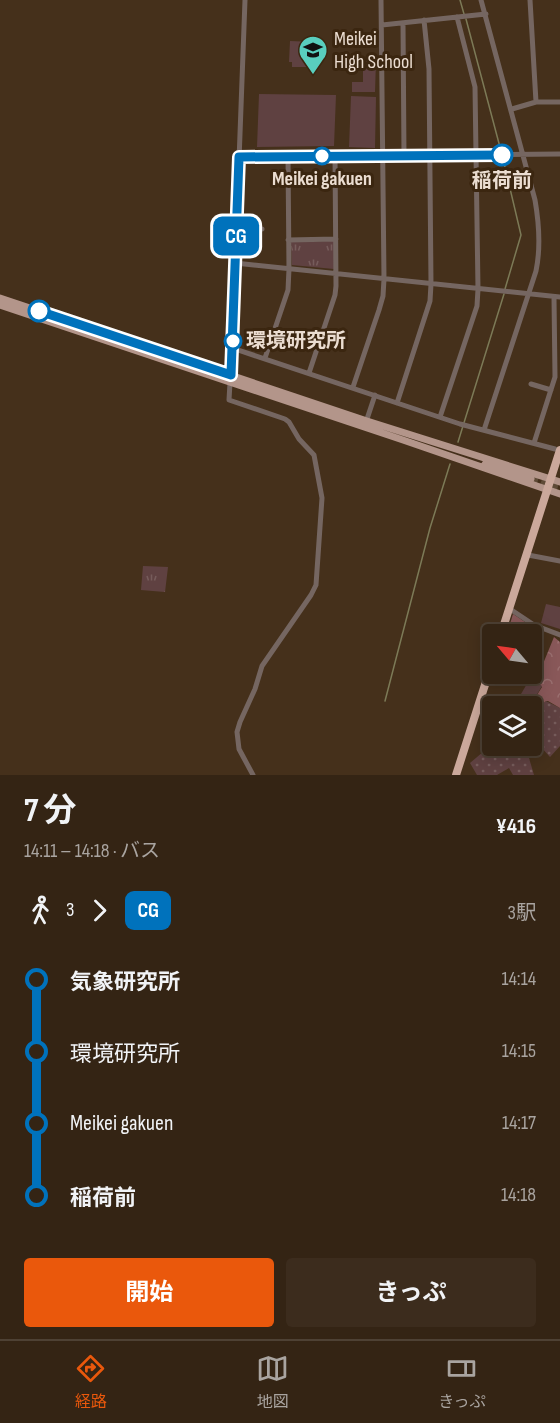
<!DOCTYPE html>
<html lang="ja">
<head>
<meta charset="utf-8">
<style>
  body { margin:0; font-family:"Sofia Sans Condensed","Noto Sans JP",sans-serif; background:#3c2c1d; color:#f1f3f6; height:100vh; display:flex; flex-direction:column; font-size:22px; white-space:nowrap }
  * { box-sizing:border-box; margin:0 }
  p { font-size:20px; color:#a9a4a0 }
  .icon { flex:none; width:33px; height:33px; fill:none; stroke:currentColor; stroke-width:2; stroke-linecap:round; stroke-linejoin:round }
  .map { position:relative; height:775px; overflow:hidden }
  .panel { display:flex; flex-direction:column; background:#342414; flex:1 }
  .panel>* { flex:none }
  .badge { padding:0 12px; border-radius:9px; font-size:21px; line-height:39px }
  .needle { width:39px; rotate:299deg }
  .fabs { position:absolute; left:482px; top:624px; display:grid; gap:12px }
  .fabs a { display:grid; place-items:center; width:60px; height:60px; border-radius:6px; background:#342414; box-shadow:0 3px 15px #0003,0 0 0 2px #4e4134; font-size:30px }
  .map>.badge { position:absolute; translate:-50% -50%; box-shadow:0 0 0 3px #fff }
  .legs { display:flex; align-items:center; gap:9px; height:66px; padding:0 24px; font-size:20px }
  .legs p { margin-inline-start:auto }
  .summary { display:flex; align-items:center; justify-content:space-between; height:102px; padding:0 24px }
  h1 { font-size:33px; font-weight:700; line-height:45px }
  .primary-button { display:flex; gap:12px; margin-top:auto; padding:12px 24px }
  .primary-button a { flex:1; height:69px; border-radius:6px; background:#ea580c; color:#fff; font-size:24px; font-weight:700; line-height:69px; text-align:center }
  .primary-button a+a { background:#3c2c1d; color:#f1f3f6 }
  ul { padding:0 24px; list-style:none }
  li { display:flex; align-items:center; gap:21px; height:72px; font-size:22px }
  li i { display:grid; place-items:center; width:9px; height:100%; margin:0 8px; background:currentColor }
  li i::after { content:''; width:15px; height:15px; margin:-8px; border:4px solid; border-radius:50%; background:#342414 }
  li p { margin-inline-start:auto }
  li:first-child i { background:linear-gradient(#0000 50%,currentColor 0) }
  li:last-child i { background:linear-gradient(currentColor 50%,#0000 0) }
  .menu { display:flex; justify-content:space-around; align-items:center; height:84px; border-top:2px solid #4e4134; background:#342414; font-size:16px; color:#a9a4a0 }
  .menu a { display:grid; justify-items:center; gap:3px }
  .menu .current { color:#ea580c }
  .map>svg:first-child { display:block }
</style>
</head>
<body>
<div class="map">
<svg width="560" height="775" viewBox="0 0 560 775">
  <defs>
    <pattern id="grass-dots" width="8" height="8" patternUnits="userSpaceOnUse" patternTransform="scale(1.5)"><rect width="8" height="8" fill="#5f4141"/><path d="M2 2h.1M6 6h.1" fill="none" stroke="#765c5b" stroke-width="1.8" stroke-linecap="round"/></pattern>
    <pattern id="forest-crowns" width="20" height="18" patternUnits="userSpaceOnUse" patternTransform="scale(1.5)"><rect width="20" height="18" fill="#895859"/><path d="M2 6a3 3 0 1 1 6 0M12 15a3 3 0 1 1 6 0" fill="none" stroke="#9a7070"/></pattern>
    <pattern id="park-tufts" width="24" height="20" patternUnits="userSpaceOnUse" patternTransform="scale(1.5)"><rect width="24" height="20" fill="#5f4141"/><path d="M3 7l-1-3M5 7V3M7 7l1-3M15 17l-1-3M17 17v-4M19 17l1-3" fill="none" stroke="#765c5b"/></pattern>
  </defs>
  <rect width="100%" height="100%" fill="#45301b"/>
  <path fill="url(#grass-dots)" d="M546 701 560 708V746L550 757 541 747 529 758 534 775H513L509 768 497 775H477L470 763 483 752H484L492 741V746H531V706H530L532 703 541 705Z"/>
  <path fill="url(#forest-crowns)" d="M513 614 531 626 530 634H507Z
    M554 637 560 642V708L548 701H546L541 705 532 703 542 687 536 681Z"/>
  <path fill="url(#park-tufts)" d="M334 241V269L292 265 291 242Z
    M143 566 168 567 165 592 141 590Z"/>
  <path fill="#5f4141" d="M290 41 314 42 313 67H292V62H289Z
    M363 61H376L375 92H352V82H363Z
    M259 94 336 95 334 146 257 147Z
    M351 96 376 97 375 148 349 147Z
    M546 604 560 607V629L541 623Z
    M525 674H527L542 686 530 706H514L528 682 522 678Z"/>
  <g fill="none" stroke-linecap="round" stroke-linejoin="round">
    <path stroke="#7c7a57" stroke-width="1.5" d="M460 0 464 14
      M466 19 501 151
      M503 159 521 235 505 289
      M458 442 504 294
      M385 701 430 528 450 464"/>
    <path stroke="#5e4a36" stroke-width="7" stroke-dasharray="7 3.5" stroke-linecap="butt" d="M531 479 560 488"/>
    <path stroke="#756661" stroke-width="5" d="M245 0 232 348 229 400 285 419 289 422 299 439 314 455 322 498 316 585 311 595 262 666 255 689 240 722 237 732 239 749 253 775
      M481 0 535 200C539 223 541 247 536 271L484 430
      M530 0 536 102
      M403 23 404 156
      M382 25 486 14
      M512 109 536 102H560
      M239 157 560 154
      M237 229H262
      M288 240 336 239
      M235 263 560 297
      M232 348 460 424 555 449
      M265 358 288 290 289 269 288 156
      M309 373 335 295 336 286 335 156
      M531 384 551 390
      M353 387 379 310 383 296 384 279 381 0
      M397 403 430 301 431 284 429 69 424 20
      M440 417 477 306 478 289 475 87 457 17
      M366 422 375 395
      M534 443 555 377 554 298
      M528 555 560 561
      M510 609 534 625 560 635"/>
    <path stroke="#b3958a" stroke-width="7" d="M0 298 367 421 560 482
      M0 305 403 440 560 494
      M485 464 531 479"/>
    <path stroke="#cba89b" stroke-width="8" d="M501 634 560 450
      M456 775 492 663"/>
  </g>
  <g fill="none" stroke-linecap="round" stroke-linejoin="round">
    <g stroke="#fff" stroke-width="14">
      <path id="line-1" d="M39 311 231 375 239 157 502 155"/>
    </g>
    <use href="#line-1" stroke="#0072bc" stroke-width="9"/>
  </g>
  <defs>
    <g id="school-pin" transform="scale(1.5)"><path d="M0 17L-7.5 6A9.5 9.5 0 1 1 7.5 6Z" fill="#59cebe" stroke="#3b2610"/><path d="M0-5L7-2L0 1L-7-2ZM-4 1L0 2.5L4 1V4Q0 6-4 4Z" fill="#111"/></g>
  </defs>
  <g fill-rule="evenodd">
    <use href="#school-pin" x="313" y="50"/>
  </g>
  <g fill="#fff" stroke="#0072bc" stroke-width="3">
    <circle cx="502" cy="155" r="10"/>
    <circle cx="322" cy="156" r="8"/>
    <circle cx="39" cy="311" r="10"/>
    <circle cx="233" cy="341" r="8"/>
  </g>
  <g text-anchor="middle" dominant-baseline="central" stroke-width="6" stroke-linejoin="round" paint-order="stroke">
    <g font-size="20" fill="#ebddd1" stroke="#3b2610" text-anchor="start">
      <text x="334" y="39">Meikei<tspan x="334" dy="23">High School</tspan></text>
    </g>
    <g font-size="20" font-weight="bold" fill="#ebddd1" stroke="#3b2610">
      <text x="322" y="179">Meikei gakuen</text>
      <text x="502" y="181">稲荷前</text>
      <text x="246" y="341" text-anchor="start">環境研究所</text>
    </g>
  </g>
</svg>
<div class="fabs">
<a><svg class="needle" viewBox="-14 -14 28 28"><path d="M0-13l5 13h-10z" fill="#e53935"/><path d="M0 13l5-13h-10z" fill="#a9a4a0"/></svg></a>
<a><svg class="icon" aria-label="layers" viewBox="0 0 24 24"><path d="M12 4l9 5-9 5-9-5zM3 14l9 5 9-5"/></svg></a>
</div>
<b class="badge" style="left:236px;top:236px;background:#0072bc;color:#fff">CG</b>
</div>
<section class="panel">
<div class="summary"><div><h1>7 分</h1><p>14:11 – 14:18 · バス</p></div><b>¥416</b></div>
<div class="legs"><svg class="icon" aria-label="walk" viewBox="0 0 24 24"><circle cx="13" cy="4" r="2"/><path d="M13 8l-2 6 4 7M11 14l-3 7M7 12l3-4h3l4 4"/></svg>3<svg class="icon" aria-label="forward" viewBox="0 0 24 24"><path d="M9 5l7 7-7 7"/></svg><b class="badge" style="background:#0072bc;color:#fff">CG</b><p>3駅</p></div>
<ul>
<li><i style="color:#0072bc"></i><b>気象研究所</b><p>14:14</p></li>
<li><i style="color:#0072bc"></i><span>環境研究所</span><p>14:15</p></li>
<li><i style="color:#0072bc"></i><span>Meikei gakuen</span><p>14:17</p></li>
<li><i style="color:#0072bc"></i><b>稲荷前</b><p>14:18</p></li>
</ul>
<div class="primary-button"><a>開始</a><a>きっぷ</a></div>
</section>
<nav class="menu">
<a class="current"><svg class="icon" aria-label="directions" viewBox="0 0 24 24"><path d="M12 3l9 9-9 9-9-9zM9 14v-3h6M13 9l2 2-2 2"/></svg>経路</a>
<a><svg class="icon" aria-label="map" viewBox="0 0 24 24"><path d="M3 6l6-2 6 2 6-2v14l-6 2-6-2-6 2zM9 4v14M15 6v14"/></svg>地図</a>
<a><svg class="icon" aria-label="tickets" viewBox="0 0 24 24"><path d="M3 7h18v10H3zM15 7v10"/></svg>きっぷ</a>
</nav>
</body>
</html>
